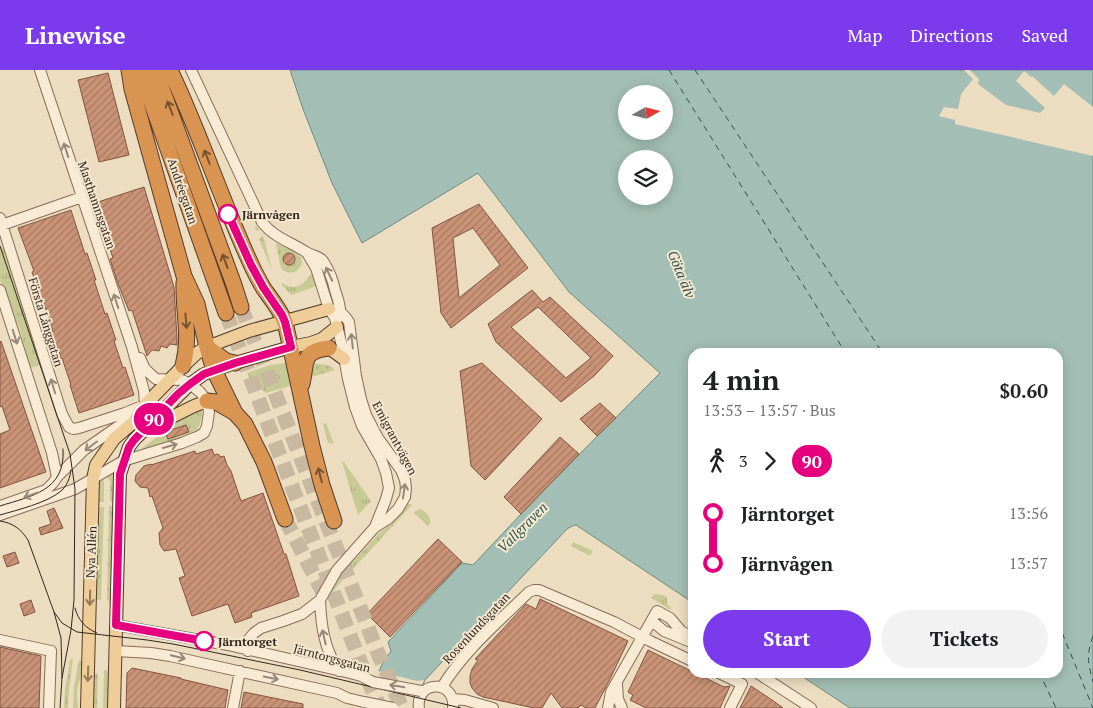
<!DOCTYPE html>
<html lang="en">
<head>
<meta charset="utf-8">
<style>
  body { margin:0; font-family:"PT Serif",serif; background:#f2f2f2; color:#202124; height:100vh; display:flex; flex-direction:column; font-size:19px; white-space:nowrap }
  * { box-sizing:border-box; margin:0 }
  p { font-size:16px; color:#757577 }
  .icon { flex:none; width:28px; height:28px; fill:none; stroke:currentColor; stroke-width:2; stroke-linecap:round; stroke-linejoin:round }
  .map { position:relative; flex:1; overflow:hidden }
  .sheet { position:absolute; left:688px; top:278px; width:375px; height:330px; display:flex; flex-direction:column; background:#fff; border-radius:15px; box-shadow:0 2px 12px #0003 }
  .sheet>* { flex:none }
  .badge { padding:0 10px; border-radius:16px; font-size:18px; line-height:32px }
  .needle { width:32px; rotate:82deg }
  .buttons { position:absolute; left:618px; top:15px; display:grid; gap:10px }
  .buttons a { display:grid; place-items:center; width:55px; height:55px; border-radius:50%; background:#fff; box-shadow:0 2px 12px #0003; font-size:25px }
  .map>.badge { position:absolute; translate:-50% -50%; box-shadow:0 0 0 2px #fff }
  .legs { display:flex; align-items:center; gap:8px; height:55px; padding:0 15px; font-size:16px }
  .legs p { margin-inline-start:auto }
  .headline { display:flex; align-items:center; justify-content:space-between; height:85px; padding:0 15px }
  h1 { font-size:28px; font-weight:700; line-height:38px }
  .action { display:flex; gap:10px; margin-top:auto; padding:10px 15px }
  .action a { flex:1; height:58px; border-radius:30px; background:#7c3aed; color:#fff; font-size:20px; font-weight:700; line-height:58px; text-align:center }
  .action a+a { background:#f2f2f2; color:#202124 }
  ul { padding:0 15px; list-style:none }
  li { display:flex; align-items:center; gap:18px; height:50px; font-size:19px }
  li i { display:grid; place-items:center; width:8px; height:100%; margin:0 6px; background:currentColor }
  li i::after { content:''; width:12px; height:12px; margin:-6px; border:4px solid; border-radius:50%; background:#fff }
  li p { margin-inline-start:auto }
  li:first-child i { background:linear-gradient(#0000 50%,currentColor 0) }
  li:last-child i { background:linear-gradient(currentColor 50%,#0000 0) }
  header { display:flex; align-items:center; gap:30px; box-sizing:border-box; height:70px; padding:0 25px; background:#7c3aed; color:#fff }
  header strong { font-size:24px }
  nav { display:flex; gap:28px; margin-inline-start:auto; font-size:18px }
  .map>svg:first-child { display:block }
</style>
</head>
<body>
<header>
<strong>Linewise</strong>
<nav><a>Map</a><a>Directions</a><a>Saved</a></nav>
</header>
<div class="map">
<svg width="1093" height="638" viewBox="0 0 1093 638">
  <defs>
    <pattern id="grass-tufts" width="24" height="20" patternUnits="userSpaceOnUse" patternTransform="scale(1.25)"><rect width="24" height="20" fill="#c8ca95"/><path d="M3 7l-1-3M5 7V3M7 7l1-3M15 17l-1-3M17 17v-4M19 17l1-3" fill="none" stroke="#acad80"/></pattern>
    <pattern id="park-dots" width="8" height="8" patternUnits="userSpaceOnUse" patternTransform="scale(1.25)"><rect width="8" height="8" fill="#c8ca95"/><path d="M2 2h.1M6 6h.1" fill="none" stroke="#acad80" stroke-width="1.8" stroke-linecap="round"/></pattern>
    <pattern id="building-hatch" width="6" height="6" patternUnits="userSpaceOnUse" patternTransform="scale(1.25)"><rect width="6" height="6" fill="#ca9377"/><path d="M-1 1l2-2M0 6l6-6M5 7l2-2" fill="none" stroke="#a57861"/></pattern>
  </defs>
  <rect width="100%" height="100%" fill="#ecdcc0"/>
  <path fill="url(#grass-tufts)" d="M257 156 264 169 272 200 259 169 262 167 259 160 256 161 255 157Z
    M276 173 294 181 301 187 302 194 297 201C290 204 285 203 281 198L276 175Z
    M7 176 44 294 30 298 19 256 13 247 0 210V178Z
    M312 203 317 216 291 225 282 215V213C296 222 304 214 312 203Z
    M286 293 290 316 266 323 250 309 247 303 270 295Z
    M201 338C203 347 201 357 193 363 181 371 155 377 141 381V379L185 346Z
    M326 353 334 374 328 373 323 354Z
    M342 392H344L371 431 358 445Z
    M110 403 114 406V432L110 431V411L106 406Z
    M102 408 104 412V432H99V411Z
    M406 434H410L412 435 352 500 348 497Z
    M109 436H113L111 532 107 530Z
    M98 437H104L101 530 95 529Z
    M420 439C426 442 431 446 430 453L428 456 415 444 414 442Z
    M573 472 593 481 590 486 571 476Z
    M345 499 349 502 332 523 329 521 336 508Z
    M654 524 663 525 667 527V534L671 538V540L651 528Z
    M73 588 69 621 68 638H64L65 618 70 590Z
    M79 590 83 592V599L77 619 78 638H73L74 616Z
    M105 600 111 602 110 638H103L104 601Z
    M93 604H98L97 638H93Z"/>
  <path fill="url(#park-dots)" d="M311 293 329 295 335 300 308 308Z"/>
  <path fill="#a3beb4" stroke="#6a8c81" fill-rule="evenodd" d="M290 0H1093V638H850L797 603 1058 602V282H692V532L576 455 572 456 567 459 425 610 413 638H363L383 592 391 581 388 572 462 493 473 495 539 425 660 303 569 222 478 103 362 173 332 113 303 39ZM626 24H664V61H626ZM626 89H664V126H626Z"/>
  <path fill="#ecdcc0" d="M964 0H970L979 9 978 14 1006 35 1040 43 1045 38 1016 11 1024 1 1031 7 1032 6 1054 26 1064 14 1093 37V86L955 54V50L939 46 944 37 958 39 961 24 973 9Z
    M378 601 417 611 424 610 413 638H362Z"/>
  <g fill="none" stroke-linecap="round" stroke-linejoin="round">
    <path stroke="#2c544f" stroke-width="1" stroke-dasharray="6 5" stroke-linecap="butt" d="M669 0 845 282
      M695 0 882 282
      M1058 553 1093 638
      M1093 566C1086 586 1088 592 1093 612
      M1039 602 1056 638"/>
  </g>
  <path fill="url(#building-hatch)" stroke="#83553f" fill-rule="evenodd" d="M108 3 129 85 99 92 78 10Z
    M144 117 174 217 177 268V275L170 274 167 278 161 276 159 281 152 280 147 286 132 240 129 241 117 211 110 189 113 188 95 133Z
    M479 134 528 198 451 258 441 243 432 158ZM473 158 500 195 459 228 453 168Z
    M71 140 85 184 87 183 96 210H94L105 244 107 243 116 270 114 271 123 298 125 297 134 325 79 343 70 315H71L62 288H61L52 262 53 261 42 228H41L32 202 34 201 18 158Z
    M283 189a6 6 0 1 1 12 0a6 6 0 1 1-12 0Z
    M532 220 543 232 550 227 613 286 594 306 561 332 496 272 488 254ZM538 237 591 288 566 308 511 257Z
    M1 271 46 402 0 418V364L10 360 2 336 0 337V272Z
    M482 293 542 349 485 410 471 396 460 301Z
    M600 333 616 348 597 366 580 349Z
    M186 355 189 362 168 369 165 362Z
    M560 367 579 384 521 444 504 427Z
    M212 379 214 385 218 384 221 387 224 386 227 395 231 401 241 431 263 423 284 484H286L299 526 251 543 252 547 235 553 228 534 192 546 179 508 185 506 176 479 164 481 160 475 159 463 163 458 152 426 150 427 148 418 140 417 135 411 136 405 144 396 151 394V395L195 381 196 384Z
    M54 438 63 458 41 465 39 458 51 454 47 441Z
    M438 469 462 492 390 567 367 544Z
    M15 482 19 493 7 497 3 486Z
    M540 529 628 571 609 611 595 638H586L581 635 578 638H562L551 623 542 638H534L483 627 477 624 472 618 470 613V606L472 599 478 590 475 589 526 534 536 539Z
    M31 530 35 542 24 546 20 534Z
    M0 577 41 586 39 638H0Z
    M648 580 724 617 730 616 720 638H646L630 630 633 625 628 622Z
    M132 598 181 608V609L228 620 225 638H126L127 603Z
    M751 616 772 630 783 638H740Z
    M244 622 303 634V638H241Z"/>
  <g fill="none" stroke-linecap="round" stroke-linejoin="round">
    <path stroke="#c7b89f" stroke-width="15" stroke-dasharray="15 8" stroke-linecap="butt" d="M241 237 378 583 402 638
      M226 243 277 378 362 596 380 638
      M285 449 327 530"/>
    <g stroke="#856d59" stroke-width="12">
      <path id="minor" d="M191 0 262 152C273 167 291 172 306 182 312 186 318 185 323 191 329 200 333 210 335 220 338 229 341 237 340 247
        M0 148 62 344 69 357 73 359 79 358 125 343 145 335 144 321 132 277 40 0
        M2 155 82 127
        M307 183 316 198 329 239 335 248 342 276 348 309 355 337 362 356 381 389 386 403 389 418 386 429 375 457
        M0 220 52 383 57 407
        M0 436 46 420 53 413 57 407 84 380 133 346
        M0 445 75 419 123 391 182 373 197 367 204 363 207 356 209 342 207 331 200 322 190 314 182 310 156 309 145 299 140 288
        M320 530C321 555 324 579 339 601
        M652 551 664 561 691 572
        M116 555 228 575 350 603 361 606 373 612
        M0 570 51 581 49 638
        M116 581 151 583 170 586 337 623 347 628 364 632
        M248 581 249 569 254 563 261 558 283 551 302 544 320 530 337 500 375 457 388 449 398 439 405 427 406 418 405 410 401 400 378 368 366 345 361 329 356 306 349 252C343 243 339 240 329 239
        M717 602 742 614 730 638
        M756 602 811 638
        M617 614 618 629 622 638
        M442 617C464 581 498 552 529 522L534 520H539L614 552 650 571 692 591
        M453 629 465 630 493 638
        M233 638 240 601
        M419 638C415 610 456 609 453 638
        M608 638 611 622 657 541 670 548 681 561 692 567"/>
    </g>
    <g stroke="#523c2d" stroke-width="14">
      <path id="major" d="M321 274 329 278 344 289
        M150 358 194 336 207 331
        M87 638 93 409 96 395 114 369 135 351 139 342 145 335 183 296 197 283 207 277 249 261 329 239
        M114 638 120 404 129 377 134 370 190 314 204 304 235 293 291 277 311 273 322 269 337 257"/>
    </g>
    <g stroke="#523c2d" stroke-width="17">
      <path id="highway" d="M129 0 132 19 184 206 197 234 207 277 214 300 235 343 245 354 264 392 285 449
        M140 0 226 243
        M155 0 234 215 241 237
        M170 0C200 63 221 129 250 192 254 201 259 211 264 219 272 230 280 240 285 252L312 376 322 415 334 451
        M207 277 226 291 235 293
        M183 296C191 265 183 243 184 212
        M302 314C307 292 301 281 329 278
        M207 331 216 332 235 343"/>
    </g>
    <use href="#minor" stroke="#f8ead3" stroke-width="10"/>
    <use href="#major" stroke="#efcd98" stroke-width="12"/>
    <use href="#highway" stroke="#da9452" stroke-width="15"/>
    <path stroke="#35261d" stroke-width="1" d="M0 176 70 384 75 419 74 530 71 560 62 608
      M0 436C31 426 66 421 63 379
      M0 445C17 440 47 433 61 421 67 416 70 408 71 400
      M0 451C13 453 21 459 28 470L54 542 61 568 62 608 60 638
      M75 538C78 550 85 558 97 563
      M54 542 62 553 77 562 147 570 173 574 300 600 461 638"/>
    <g stroke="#856d59" stroke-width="12" stroke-linecap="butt">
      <path id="minor-bridge" d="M373 612 421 621
        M364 632 393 638"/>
    </g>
    <use href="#minor-bridge" stroke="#f8ead3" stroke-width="10"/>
  </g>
  <defs><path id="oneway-shaft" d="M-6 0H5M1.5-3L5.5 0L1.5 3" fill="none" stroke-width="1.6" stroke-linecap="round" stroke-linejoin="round" transform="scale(1.25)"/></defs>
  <g stroke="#775232">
    <use href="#oneway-shaft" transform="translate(170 38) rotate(-111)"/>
    <use href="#oneway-shaft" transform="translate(207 87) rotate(-111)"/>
    <use href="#oneway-shaft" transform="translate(225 191) rotate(-110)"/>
    <use href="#oneway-shaft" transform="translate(186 251) rotate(85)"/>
    <use href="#oneway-shaft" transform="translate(320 405) rotate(-104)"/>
  </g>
  <g stroke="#968878">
    <use href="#oneway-shaft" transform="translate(66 80) rotate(-108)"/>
    <use href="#oneway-shaft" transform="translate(329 204) rotate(-115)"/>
    <use href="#oneway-shaft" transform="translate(116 231) rotate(-108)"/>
    <use href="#oneway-shaft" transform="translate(15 267) rotate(72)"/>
    <use href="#oneway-shaft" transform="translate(352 271) rotate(-97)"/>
    <use href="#oneway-shaft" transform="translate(53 316) rotate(-107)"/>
    <use href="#oneway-shaft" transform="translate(91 376) rotate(143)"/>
    <use href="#oneway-shaft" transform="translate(170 376) rotate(-16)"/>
    <use href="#oneway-shaft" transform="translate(404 421) rotate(-82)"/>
    <use href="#oneway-shaft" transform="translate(31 425) rotate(160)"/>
    <use href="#oneway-shaft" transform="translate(324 567) rotate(-103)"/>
    <use href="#oneway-shaft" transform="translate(178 587) rotate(13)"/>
    <use href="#oneway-shaft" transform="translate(271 608) rotate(12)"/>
    <use href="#oneway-shaft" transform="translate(397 616) rotate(-170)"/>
  </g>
  <g stroke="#927a5a">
    <use href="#oneway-shaft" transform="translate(90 528) rotate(91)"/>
    <use href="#oneway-shaft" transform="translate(88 604) rotate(92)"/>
  </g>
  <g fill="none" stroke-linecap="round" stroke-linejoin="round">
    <g stroke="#fff" stroke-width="11">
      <path id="line-1" d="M204 571 116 555 120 404 129 377 134 370 178 324 190 314 204 304 235 293 291 277 285 252 282 245 263 217 251 195 228 144"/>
    </g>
    <use href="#line-1" stroke="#e6007e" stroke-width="8"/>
  </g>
  <g fill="#fff" stroke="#e6007e" stroke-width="2.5">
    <circle cx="228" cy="144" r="9"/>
    <circle cx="204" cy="571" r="9"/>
  </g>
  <g text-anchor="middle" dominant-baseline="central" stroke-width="4" stroke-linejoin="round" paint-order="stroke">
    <g font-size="12" fill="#35261d" stroke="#f4e7cf">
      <text transform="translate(183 121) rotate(71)">Andréegatan</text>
      <text transform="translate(97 135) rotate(71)">Masthamnsgatan</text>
      <text transform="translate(46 252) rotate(73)">Första Långgatan</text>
      <text transform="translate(395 368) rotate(62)">Emigrantvägen</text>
      <text transform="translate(91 482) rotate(-88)">Nya Allén</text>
      <text transform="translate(476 558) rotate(-47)">Rosenlundsgatan</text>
      <text transform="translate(332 588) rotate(15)">Järntorgsgatan</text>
    </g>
    <g font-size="12" font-weight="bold" fill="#35261d" stroke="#f4e7cf" text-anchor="start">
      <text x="242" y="144">Järnvågen</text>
      <text x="218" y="571">Järntorget</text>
    </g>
    <g font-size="14" font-style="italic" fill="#2c544f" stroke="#f4e7cf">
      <text transform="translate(682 204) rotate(68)">Göta älv</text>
      <text transform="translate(522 457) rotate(-45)">Vallgraven</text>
    </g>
  </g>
</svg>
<div class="buttons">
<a><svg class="needle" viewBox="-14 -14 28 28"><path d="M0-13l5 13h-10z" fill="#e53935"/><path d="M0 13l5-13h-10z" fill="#757577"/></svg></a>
<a><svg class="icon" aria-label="layers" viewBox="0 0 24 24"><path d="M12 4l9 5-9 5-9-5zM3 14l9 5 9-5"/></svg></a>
</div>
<b class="badge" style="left:154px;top:349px;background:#e6007e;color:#fff">90</b>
<section class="sheet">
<div class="headline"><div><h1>4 min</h1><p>13:53 – 13:57 · Bus</p></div><b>$0.60</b></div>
<div class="legs"><svg class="icon" aria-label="walk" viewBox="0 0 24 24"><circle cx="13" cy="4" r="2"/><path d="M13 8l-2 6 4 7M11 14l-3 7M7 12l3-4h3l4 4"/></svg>3<svg class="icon" aria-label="forward" viewBox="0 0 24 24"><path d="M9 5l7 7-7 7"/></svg><b class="badge" style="background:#e6007e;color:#fff">90</b></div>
<ul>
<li><i style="color:#e6007e"></i><b>Järntorget</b><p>13:56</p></li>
<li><i style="color:#e6007e"></i><b>Järnvågen</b><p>13:57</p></li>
</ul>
<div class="action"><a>Start</a><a>Tickets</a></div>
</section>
</div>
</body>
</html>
